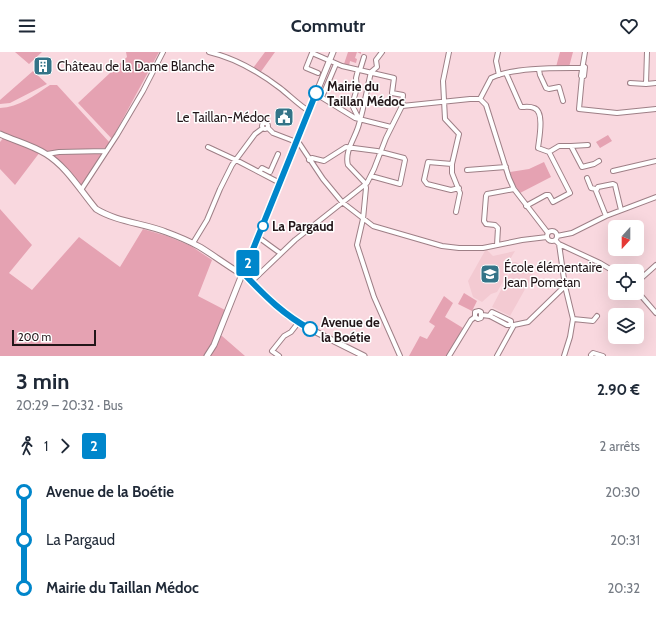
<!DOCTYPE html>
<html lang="fr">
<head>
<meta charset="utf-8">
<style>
  body { margin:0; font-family:Cabin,sans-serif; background:#f2f2f3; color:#1f2937; height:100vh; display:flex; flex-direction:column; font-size:15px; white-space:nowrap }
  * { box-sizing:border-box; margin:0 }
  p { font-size:13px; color:#747a83 }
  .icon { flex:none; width:22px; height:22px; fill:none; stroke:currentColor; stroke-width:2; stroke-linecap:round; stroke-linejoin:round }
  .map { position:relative; height:304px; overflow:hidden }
  .panel { display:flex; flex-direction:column; background:#fff; flex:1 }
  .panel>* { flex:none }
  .badge { padding:0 8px; border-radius:3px; font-size:14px; line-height:26px }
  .needle { width:26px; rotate:201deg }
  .fabs { position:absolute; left:608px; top:168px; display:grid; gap:8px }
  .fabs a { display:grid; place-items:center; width:36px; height:36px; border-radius:6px; background:#fff; box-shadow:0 4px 16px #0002; font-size:20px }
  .scale { position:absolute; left:12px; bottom:10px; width:84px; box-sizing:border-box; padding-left:4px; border:2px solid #221619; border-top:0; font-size:11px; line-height:14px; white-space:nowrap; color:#221619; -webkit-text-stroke:3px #fff; paint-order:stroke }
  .map>.badge { position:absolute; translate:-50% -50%; box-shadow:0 0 0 2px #fff }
  .legs { display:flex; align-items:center; gap:6px; height:44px; padding:0 16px; font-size:13px }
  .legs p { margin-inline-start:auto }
  .head { display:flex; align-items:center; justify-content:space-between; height:68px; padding:0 16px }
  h1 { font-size:22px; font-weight:700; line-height:30px }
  ul { padding:0 16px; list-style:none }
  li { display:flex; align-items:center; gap:14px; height:48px; font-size:15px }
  li i { display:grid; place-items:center; width:6px; height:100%; margin:0 5px; background:currentColor }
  li i::after { content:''; width:10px; height:10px; margin:-5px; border:3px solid; border-radius:50%; background:#fff }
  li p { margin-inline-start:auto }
  li:first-child i { background:linear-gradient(#0000 50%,currentColor 0) }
  li:last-child i { background:linear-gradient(currentColor 50%,#0000 0) }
  header { display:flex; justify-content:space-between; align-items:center; height:52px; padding:0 16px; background:#fff; font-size:18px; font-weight:700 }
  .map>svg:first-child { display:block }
</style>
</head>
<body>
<header><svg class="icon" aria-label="menu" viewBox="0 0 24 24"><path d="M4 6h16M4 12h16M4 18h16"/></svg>Commutr<svg class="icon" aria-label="heart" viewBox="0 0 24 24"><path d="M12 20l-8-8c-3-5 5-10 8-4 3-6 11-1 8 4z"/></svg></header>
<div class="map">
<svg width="656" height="304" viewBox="0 0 656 304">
  <rect width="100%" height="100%" fill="#f9d8df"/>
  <path fill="#f3cad2" d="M486 197 493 204 515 199 509 209 512 214 497 240 491 242 482 250 473 245 468 229Z
    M512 210H516L533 223 510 264 492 255 513 215Z"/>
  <path fill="#e5a2b2" d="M15 0H42L29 12Z
    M126 0H159L112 87 78 51 127 5Z
    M265 0H275L260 21 253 16Z
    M348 0H361V2L357 0 355 6 357 7 356 11 350 9 349 14 344 12Z
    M560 0H573L569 15H556Z
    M33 19 47 32 10 51 0 52V48Z
    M50 33H57L110 91 106 96 48 99 0 80V56C19 55 35 43 50 33Z
    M608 83 612 89 600 96 596 90Z
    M4 85 40 100 15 133 0 117V90Z
    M102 101 103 102 81 133 52 104 53 102Z
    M544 110 551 125 520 141 513 130 510 120 529 117Z
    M0 157 32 193 9 221 32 238 79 185 120 215 143 177 167 184 191 194 212 208 198 244 225 258 217 282 222 284 245 304H0Z
    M464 241 477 249 472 259 458 252Z
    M444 244 453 251 445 265 463 276 447 304H409L420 284 427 287 435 274 429 270Z"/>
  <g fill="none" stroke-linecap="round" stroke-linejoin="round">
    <g stroke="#9e7f86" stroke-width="6">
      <path id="minor" d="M209 0C235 6 259 20 280 36 288 42 301 55 309 59
        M382 0 376 8 377 15 371 20C367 37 364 55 359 72 356 85 344 99 348 113L365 131 366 136 363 167 357 193 374 245 400 304
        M449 0 443 29 445 67 459 82 452 112V121L460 141 456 160
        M498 0 496 9 499 23
        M585 0 581 24 582 25 579 57 617 61 656 57
        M647 0 646 32 656 31
        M358 18 356 26 357 36 352 53 359 67
        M360 18 364 5
        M539 18 540 23 546 36 549 37 559 35 563 49
        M506 21 521 55C525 55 530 54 534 56 545 59 539 87 538 96L549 100
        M582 25 584 24 585 15 583 14
        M630 31 646 32
        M316 42 355 66 391 75
        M322 45 336 12
        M480 47 491 26C513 15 557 16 582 16
        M402 54 470 47H480L486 53 509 126 514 137 548 181
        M262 74a3 3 0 1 1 6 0a3 3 0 1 1-6 0Z
        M268 76 273 81 299 91 323 127 342 150 373 174 442 194 459 196H483L522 188 547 185
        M571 94 588 93
        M208 95 236 108 280 131
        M549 100 559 94H571L582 115 594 112 599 109
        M47 102 59 100 106 99
        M309 108 312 106 324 109 346 95 377 99 404 106 405 108 400 132 371 124
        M452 112 428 110 424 128 427 132 451 138 459 136
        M467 118 506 115
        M613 119 656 109
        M259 120 262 116 270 120 278 102
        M587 126 591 136 596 137
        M81 138 117 83 143 39 163 0
        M526 154 546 143H549L553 150 570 141 549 100
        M606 164 596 139 598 135 613 132 615 133 621 158
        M547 184a5 5 0 1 1 10 0a5 5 0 1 1-10 0Z
        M557 184 572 181 606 164 656 145
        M258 185 280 201
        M555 188 559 192 600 211 615 220
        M193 191 207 168 220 137 232 113 255 82 263 76
        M559 192 565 234 573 267 570 285 564 304
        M497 193 498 176 495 173 486 172 484 169 486 144 487 142 514 137
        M251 230 295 188 367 131 374 117 386 86 402 54 403 43 392 41 394 26 342 14 312 1 306 16 318 21
        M637 230 656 213
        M637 239 656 261
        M482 263 490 264 507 273H509L511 271V269L492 260 489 264
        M573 267 593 269 597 264
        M591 303 593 301 603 304
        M279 304 272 299 284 284 291 280 298 271
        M449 304 471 268 475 265V260L479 259 481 260V266L478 267 475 265
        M497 304 514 273 528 270 565 234"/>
    </g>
    <g stroke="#9e7f86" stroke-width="7">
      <path id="major" d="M0 82C15 89 32 93 46 102 67 115 80 138 96 157 117 170 143 171 166 180 177 184 189 189 200 195 213 203 225 212 238 220
        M245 217 333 0
        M246 224 288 264 310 277 364 304
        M207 304 214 293 241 225"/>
    </g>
    <use href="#minor" stroke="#fff" stroke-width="4"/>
    <use href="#major" stroke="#fff" stroke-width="5"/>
  </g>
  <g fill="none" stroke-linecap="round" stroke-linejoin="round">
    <g stroke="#fff" stroke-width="9">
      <path id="line-1" d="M310 277C284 263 266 245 246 224L247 221 245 217 316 41"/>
    </g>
    <use href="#line-1" stroke="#0086cb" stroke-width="6"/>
  </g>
  <defs>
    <g id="building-square" transform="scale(1)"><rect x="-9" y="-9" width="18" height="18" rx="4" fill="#347488" stroke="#fff"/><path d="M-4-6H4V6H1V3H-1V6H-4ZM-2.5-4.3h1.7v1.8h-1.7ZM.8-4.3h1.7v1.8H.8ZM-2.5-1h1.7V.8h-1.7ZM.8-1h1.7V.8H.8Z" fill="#fff"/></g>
    <g id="civic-square" transform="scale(1)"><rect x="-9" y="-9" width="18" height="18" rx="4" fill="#347488" stroke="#fff"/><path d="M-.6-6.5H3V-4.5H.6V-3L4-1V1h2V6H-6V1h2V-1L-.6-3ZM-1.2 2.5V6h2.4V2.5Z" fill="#fff"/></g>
    <g id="school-square" transform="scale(1)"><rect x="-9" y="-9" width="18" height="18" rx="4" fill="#347488" stroke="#fff"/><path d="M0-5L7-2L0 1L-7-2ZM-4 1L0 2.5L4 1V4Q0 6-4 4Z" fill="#fff"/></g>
  </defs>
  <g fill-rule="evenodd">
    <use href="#building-square" x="43" y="14"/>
    <use href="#civic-square" x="284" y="65"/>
    <use href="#school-square" x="490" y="222"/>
  </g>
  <g fill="#fff" stroke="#0086cb" stroke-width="2">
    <circle cx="316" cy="41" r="7"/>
    <circle cx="263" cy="174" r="5"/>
    <circle cx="310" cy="277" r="7"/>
  </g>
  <g text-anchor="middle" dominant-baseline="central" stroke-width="3" stroke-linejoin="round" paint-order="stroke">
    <g font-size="13" fill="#221619" stroke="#fff" text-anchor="start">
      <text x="57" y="14">Château de la Dame Blanche</text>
      <text x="270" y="65" text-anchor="end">Le Taillan-Médoc</text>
      <text x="504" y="215">École élémentaire<tspan x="504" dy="15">Jean Pometan</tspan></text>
    </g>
    <g font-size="13" font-weight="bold" fill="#221619" stroke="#fff" text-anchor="start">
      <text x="327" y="34">Mairie du<tspan x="327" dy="15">Taillan Médoc</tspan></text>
      <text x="272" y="174">La Pargaud</text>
      <text x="321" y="270">Avenue de<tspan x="321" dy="15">la Boétie</tspan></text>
    </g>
  </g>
</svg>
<div class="fabs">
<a><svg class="needle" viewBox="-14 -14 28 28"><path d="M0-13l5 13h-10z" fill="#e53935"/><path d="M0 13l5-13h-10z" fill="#747a83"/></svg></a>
<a><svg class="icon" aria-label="locate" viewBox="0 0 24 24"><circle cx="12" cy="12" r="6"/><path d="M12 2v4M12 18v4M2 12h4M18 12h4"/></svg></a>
<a><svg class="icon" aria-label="layers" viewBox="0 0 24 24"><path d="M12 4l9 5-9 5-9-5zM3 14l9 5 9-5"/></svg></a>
</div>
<div class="scale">200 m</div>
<b class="badge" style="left:248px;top:211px;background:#0086cb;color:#fff">2</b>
</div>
<section class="panel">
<div class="head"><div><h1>3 min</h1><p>20:29 – 20:32 · Bus</p></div><b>2.90 €</b></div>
<div class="legs"><svg class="icon" aria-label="walk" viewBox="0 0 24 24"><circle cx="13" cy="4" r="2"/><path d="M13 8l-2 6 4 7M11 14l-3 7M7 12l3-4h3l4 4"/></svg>1<svg class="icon" aria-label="forward" viewBox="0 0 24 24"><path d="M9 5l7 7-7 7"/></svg><b class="badge" style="background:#0086cb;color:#fff">2</b><p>2 arrêts</p></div>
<ul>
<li><i style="color:#0086cb"></i><b>Avenue de la Boétie</b><p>20:30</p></li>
<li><i style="color:#0086cb"></i><span>La Pargaud</span><p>20:31</p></li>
<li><i style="color:#0086cb"></i><b>Mairie du Taillan Médoc</b><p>20:32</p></li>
</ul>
</section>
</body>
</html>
